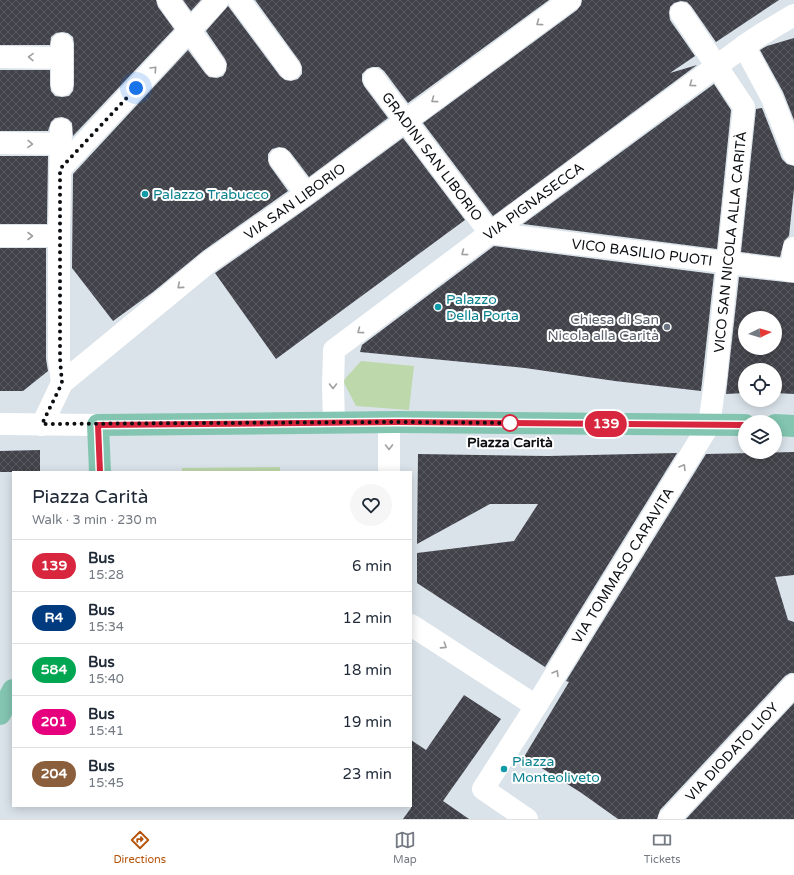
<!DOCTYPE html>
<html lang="en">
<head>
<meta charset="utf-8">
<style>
  body { margin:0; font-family:"Varela Round",sans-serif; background:#f6f6f7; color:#1f2937; height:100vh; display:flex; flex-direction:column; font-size:15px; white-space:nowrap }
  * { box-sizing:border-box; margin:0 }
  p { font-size:13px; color:#747a83 }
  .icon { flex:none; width:22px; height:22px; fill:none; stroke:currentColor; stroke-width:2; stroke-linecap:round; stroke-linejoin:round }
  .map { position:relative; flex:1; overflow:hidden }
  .panel { position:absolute; left:12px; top:471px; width:400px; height:336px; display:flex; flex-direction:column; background:#fff; border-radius:0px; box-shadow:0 2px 10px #0003 }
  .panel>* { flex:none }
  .badge { padding:0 8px; border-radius:13px; font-size:14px; line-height:26px }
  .needle { width:26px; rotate:85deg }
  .tools { position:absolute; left:738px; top:311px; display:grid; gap:8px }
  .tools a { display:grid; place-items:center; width:44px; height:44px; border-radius:50%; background:#fff; box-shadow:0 2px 10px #0003; font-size:20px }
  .you { position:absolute; width:20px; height:20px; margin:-10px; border:3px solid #fff; border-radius:50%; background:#1a73e8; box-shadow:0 0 0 6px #1a73e833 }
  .map>.badge { position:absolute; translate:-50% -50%; box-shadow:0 0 0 2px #fff }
  .round { display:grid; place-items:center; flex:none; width:42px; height:42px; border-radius:21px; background:#f6f6f7 }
  .headline { display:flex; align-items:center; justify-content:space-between; height:68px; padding:0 20px }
  h1 { font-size:19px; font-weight:600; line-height:30px }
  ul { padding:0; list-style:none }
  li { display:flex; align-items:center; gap:12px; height:52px; padding:0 20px; border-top:1px solid #e0e1e3 }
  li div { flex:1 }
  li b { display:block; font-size:15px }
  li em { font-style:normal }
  li .badge { min-width:44px; font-weight:700; text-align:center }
  .dock { display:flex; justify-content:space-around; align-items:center; height:56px; border-top:1px solid #e0e1e3; background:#fff; font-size:11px; color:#747a83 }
  .dock a { display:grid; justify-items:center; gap:2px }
  .dock .on { color:#b45309 }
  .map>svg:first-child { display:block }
</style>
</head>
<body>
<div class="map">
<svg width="794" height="819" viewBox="0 0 794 819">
  <defs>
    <pattern id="building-cross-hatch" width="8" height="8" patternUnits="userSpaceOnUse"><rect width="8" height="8" fill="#42424a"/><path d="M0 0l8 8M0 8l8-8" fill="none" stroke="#595960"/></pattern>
  </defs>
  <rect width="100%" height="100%" fill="#dae3ea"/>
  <path fill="#bdd8ab" d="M361 361 414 366 409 410 356 406 343 381Z
    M280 467V472H182V468Z"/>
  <path fill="url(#building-cross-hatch)" fill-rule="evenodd" d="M0 0H156L158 7 174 29 73 136 72 123 68 119 62 117 55 118 51 122 48 131H0V70H50V85L51 91 55 96 62 97 69 96 73 91 74 85V44L73 37 68 33 62 32 56 33 51 37 50 45H0Z
    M183 0H201L191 11Z
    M255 0H549L408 103 384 71 379 67H372L367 69 362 74V81L364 86 388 118 309 177 290 152 285 148 279 147 272 149 268 154V161L270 166 288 191 203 251 153 292 113 321 72 268 73 174 188 50 205 73 209 77 217 78 223 76 226 71 227 64 225 59 206 31 228 6 280 76 285 80 291 81 298 79 302 74V67L300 62Z
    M582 0H779L716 42 691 6 687 2 681 1 674 3 670 7 669 13 670 20 695 56 670 73 697 65 493 216 423 123 577 10 581 5Z
    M794 38V120L783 92 760 50 767 46Z
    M714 84 731 110 717 249 523 224Z
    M762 108 782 159 787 164 794 166V189L789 236 784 241 780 257 741 252 756 109Z
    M403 138 465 220 276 359 215 273 313 204Z
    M0 156H48L47 224H0Z
    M494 246 714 274 701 391 615 381 525 368 360 352 362 345Z
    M0 248H46V359L48 371 23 391H0Z
    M739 277 794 283V394L775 393V370H745V393L726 394ZM745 318H775V348H745Z
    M40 450V472H0V451Z
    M794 452V575L775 577 788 620 794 622V673H790L785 676 660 810 657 819H618L580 792 524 757 569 682 566 681 706 454Z
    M677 453 545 667 417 583V553L514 541 538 504H490L417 544 418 454 548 456Z
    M464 695 501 719 443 801 469 819H403L411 808V740L426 750Z
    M794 703V819H686Z"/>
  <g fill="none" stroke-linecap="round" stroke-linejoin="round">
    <g stroke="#fff" stroke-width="22">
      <path d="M168 0 215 66"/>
      <path d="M239 0 290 69"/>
      <path d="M744 46 772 98 794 154"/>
      <path d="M0 57 62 58"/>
      <path id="s1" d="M374 79 490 233 794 271"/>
      <path d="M62 85V44"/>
      <path d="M61 129 59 236V359L62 383"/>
      <path d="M0 143 61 144"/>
      <path d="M280 159 306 194"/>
      <path d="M60 169 218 0"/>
      <path d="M0 236H59"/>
      <path d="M791 271 794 248"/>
      <path id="s2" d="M334 422 333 386 334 350 490 233 744 46 762 34 794 15"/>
      <path d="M389 422V472"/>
      <path d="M0 424 98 425"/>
      <path id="s3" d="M42 425 62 383 210 261 306 194 570 0"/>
      <path d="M411 625 536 706"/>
      <path id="s4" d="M527 819 483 789 536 706 709 425 716 376 744 107 681 13"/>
      <path id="s5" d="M669 819 794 685"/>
    </g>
    <path stroke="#83c5b0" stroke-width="22" d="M775 425 794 426
      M100 472 98 425 399 422 745 425
      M0 714 13 690"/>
  </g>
  <defs><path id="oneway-chevron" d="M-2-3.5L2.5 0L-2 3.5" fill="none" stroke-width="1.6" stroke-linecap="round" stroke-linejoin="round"/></defs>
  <g stroke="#9e9fa0">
    <use href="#oneway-chevron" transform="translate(539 23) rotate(144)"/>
    <use href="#oneway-chevron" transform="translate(31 57) rotate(-179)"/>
    <use href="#oneway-chevron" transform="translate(154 69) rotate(-47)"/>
    <use href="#oneway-chevron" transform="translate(692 84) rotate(144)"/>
    <use href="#oneway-chevron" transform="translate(434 100) rotate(144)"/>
    <use href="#oneway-chevron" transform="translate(30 144) rotate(1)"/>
    <use href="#oneway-chevron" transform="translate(30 236)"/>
    <use href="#oneway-chevron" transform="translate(464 253) rotate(143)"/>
    <use href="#oneway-chevron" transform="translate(180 286) rotate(140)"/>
    <use href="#oneway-chevron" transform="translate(360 331) rotate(143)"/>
    <use href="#oneway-chevron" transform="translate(333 386) rotate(90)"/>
    <use href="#oneway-chevron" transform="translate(389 447) rotate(89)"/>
    <use href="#oneway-chevron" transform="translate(683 467) rotate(-59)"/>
    <use href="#oneway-chevron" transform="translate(444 646) rotate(33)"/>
    <use href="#oneway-chevron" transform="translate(556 673) rotate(-59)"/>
  </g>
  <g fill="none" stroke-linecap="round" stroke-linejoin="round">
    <g stroke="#fff" stroke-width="9">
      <path id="line" d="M100 472 98 425 399 422 745 425"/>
    </g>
    <use href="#line" stroke="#d7263d" stroke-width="6"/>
    <path stroke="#0c0f12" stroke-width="4" stroke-dasharray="0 7.2" d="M136 88 60 169V359L62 383 42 424 399 422 510 423"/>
  </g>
  <g fill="#0f9aa8" stroke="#fff" stroke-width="1.5">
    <circle cx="145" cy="194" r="4"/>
    <circle cx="438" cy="307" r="4"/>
    <circle cx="504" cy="769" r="4"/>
  </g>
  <circle fill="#6b7280" stroke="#fff" stroke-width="1.5" cx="667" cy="327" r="4"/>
  <circle fill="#fff" stroke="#d7263d" stroke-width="2" cx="510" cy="423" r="8"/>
  <g text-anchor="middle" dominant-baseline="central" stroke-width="4" stroke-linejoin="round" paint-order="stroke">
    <g font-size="14" fill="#0c0f12" stroke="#fff">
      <text stroke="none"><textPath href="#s1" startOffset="97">GRADINI SAN LIBORIO</textPath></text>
      <text stroke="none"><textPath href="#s3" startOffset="342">VIA SAN LIBORIO</textPath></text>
      <text stroke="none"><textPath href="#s2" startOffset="321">VIA PIGNASECCA</textPath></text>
      <text stroke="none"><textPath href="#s4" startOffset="666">VICO SAN NICOLA ALLA CARITÀ</textPath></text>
      <text stroke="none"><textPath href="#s1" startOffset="346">VICO BASILIO PUOTI</textPath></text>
      <text stroke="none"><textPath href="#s4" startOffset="317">VIA TOMMASO CARAVITA</textPath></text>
      <text stroke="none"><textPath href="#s5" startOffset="92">VIA DIODATO LIOY</textPath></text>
    </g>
    <g font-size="14" fill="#0d838f" stroke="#fff" text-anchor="start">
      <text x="153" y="194">Palazzo Trabucco</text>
      <text x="446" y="299">Palazzo<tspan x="446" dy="16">Della Porta</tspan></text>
      <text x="512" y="761">Piazza<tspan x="512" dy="16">Monteoliveto</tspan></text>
    </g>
    <g font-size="14" fill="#5b616d" stroke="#fff" text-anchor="end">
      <text x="659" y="319">Chiesa di San<tspan x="659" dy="16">Nicola alla Carità</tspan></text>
    </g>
    <g font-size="14" font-weight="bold" fill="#0c0f12" stroke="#fff">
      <text x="510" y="442">Piazza Carità</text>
    </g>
  </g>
</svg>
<div class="tools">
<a><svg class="needle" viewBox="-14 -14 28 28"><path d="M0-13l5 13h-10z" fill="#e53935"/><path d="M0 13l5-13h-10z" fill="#747a83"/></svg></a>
<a><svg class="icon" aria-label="locate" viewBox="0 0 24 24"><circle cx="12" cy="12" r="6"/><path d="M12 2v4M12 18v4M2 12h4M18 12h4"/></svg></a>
<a><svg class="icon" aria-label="layers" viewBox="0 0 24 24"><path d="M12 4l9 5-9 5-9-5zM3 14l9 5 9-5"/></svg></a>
</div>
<div class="you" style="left:136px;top:88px"></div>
<b class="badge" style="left:606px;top:424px;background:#d7263d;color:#fff">139</b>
<section class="panel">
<div class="headline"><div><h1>Piazza Carità</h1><p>Walk · 3 min · 230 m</p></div><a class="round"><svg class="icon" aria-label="heart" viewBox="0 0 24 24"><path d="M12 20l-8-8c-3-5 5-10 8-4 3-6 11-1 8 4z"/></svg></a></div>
<ul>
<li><span class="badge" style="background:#d7263d;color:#fff">139</span><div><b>Bus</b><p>15:28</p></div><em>6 min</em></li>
<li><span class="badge" style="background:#003b80;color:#fff">R4</span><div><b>Bus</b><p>15:34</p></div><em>12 min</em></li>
<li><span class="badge" style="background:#00a651;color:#fff">584</span><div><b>Bus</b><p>15:40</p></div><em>18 min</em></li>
<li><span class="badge" style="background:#e6007e;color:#fff">201</span><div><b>Bus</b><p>15:41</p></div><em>19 min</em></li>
<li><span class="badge" style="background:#8b5e3c;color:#fff">204</span><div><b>Bus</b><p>15:45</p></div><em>23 min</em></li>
</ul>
</section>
</div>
<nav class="dock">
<a class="on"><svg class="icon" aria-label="directions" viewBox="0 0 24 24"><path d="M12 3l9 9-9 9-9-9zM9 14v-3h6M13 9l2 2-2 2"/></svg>Directions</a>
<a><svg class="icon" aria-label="map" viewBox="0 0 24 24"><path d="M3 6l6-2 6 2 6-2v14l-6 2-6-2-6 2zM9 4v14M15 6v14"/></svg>Map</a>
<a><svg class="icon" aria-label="tickets" viewBox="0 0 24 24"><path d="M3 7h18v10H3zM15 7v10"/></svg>Tickets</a>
</nav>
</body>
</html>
